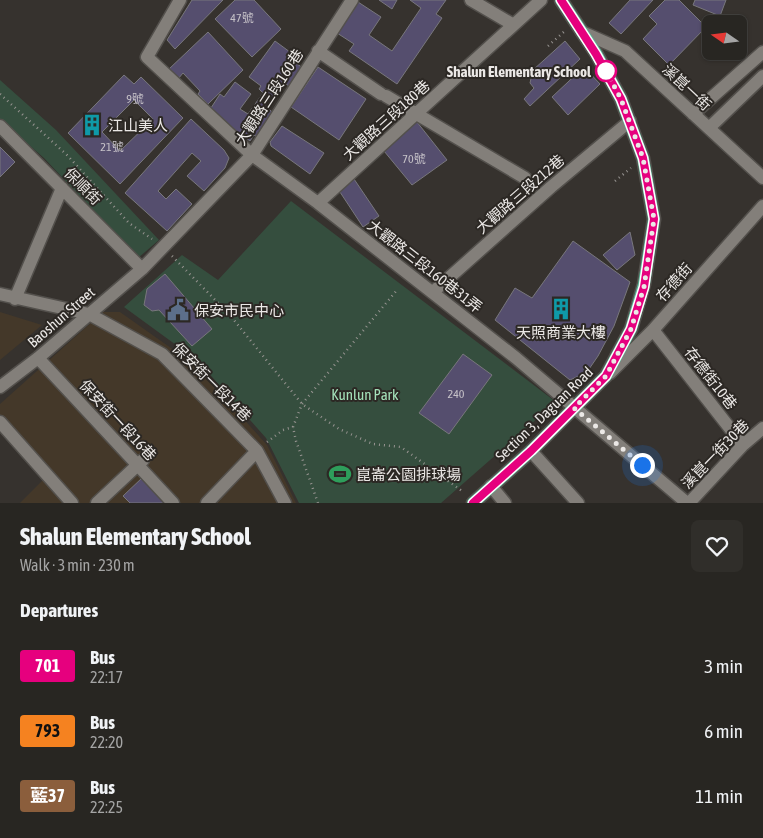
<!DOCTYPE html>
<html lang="en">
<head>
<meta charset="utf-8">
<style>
  body { margin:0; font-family:"Asap Condensed","Noto Sans TC",sans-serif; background:#302e2a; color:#f1f3f6; height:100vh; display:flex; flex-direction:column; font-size:19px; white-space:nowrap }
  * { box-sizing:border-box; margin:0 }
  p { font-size:16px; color:#a5a5a5 }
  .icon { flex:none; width:28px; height:28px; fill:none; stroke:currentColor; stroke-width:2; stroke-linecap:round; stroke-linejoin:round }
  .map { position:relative; height:503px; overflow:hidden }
  .details { display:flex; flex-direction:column; background:#282622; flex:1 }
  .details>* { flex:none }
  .badge { padding:0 10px; border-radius:4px; font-size:18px; line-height:32px }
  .needle { width:32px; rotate:284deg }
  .fabs { position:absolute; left:702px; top:15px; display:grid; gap:10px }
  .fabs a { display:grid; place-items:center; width:45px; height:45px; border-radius:8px; background:#282622; box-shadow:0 1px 4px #0004,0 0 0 1px #444340; font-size:25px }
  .you { position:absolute; width:25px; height:25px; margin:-12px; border:4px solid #fff; border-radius:50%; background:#1a73e8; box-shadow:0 0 0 8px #1a73e833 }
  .map>.badge { position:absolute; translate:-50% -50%; box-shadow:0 0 0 2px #fff }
  h2 { padding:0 20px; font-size:19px; line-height:45px }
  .round { display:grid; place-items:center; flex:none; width:52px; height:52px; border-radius:8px; background:#302e2a }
  .summary { display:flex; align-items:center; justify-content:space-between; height:85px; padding:0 20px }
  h1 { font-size:24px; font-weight:800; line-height:38px }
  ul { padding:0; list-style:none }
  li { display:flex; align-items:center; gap:15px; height:65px; padding:0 20px }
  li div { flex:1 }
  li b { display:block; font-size:19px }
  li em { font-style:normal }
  li .badge { min-width:55px; font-weight:700; text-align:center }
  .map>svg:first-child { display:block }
</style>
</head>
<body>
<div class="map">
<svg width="763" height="503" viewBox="0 0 763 503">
  <rect width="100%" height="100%" fill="#36322e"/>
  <path fill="#443829" d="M0 312 42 325 0 360Z
    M103 312H120L195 365 267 445 296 503H20L50 473 0 415V404Z"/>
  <path fill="#354e3e" d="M0 80 56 130 159 240 138 258 44 158 0 120Z
    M291 201 556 402 441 503H299L266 438 198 361 124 307 182 255 218 280Z"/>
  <path fill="#554e6e" stroke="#78777c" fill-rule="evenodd" d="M192 0H223L175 49 167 40Z
    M235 0H254L281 29 252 57 215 19Z
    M379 0H397L392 9Z
    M410 0H446L436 14 442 18 397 84 349 51 354 44 337 33 358 2 381 17 369 35 392 51 421 8Z
    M630 0H653L621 34 609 23Z
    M665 0H679L706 27 669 65 643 39 657 24 649 16Z
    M695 0H726L720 16 693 5Z
    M208 32 243 70 208 104 198 94 200 91 183 73 178 79 169 69Z
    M275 41 294 55 291 60 303 68 290 87 285 83 267 108 275 114 258 137 254 135 250 141 209 111 220 94 224 97 235 82 251 94 240 109 248 114 263 93 259 89 261 86 249 77Z
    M565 41 580 59 530 106 524 99 534 88 530 83 533 70Z
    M318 67 366 99 339 140 291 107Z
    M584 67 600 84 568 115 552 97Z
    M124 75 134 84 141 77 183 118 120 184 68 133ZM134 100 153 119 120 151 102 132Z
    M191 119 224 150 229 158 225 168 204 191 187 176 201 161 192 153 158 191 166 199 176 189 192 204 167 231 125 193Z
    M417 122 447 160 412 185 384 151Z
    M282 126 324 153 310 174 271 146 270 142Z
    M0 147 15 162 0 177Z
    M354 179 379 216 363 227 338 189Z
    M630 232 635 255 617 270 603 255Z
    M573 241 630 282 614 326 598 356 587 372 570 380 495 320 515 288 532 298Z
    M165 274 212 329 192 346 159 310 152 311 144 305 147 289Z
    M463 354 492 375 449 434 419 413Z
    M143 477 168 503H130L123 496Z"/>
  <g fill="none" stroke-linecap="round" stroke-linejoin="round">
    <g stroke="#53504c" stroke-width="15">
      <path id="minor" d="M180 0 147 57 252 155 318 203 516 358 687 503
        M471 0 512 24
        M582 32 625 51 763 178
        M318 51 381 94
        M386 96 525 178
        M693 114 763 52
        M0 126 142 269
        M709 128 763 76
        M318 203 541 0
        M433 292 551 187 630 121
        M0 294 89 314 162 354 257 451 285 503
        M15 299 62 188
        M653 330 743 445
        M38 358 173 503
        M610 373 653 330 763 206
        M0 387 38 358 142 269 252 155 352 0
        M0 422 72 503
        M531 451 578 503
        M491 486 505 503
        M97 503 143 460
        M207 503 257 451
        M689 503 743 445 763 428"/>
    </g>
    <g stroke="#53504c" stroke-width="15">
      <path id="major" d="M473 503 531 451 606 376 631 329 644 284 654 219 643 158 621 99 596 53 561 0"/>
    </g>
    <path stroke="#979491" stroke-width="2.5" stroke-dasharray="1 4" stroke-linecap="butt" d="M548 46 566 30
      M0 94 67 155 129 223 152 239
      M615 181 631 168
      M172 256 229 314 302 404 339 429 373 444 401 447 462 491
      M267 442 283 430 293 427
      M318 503 296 441 293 427 302 404 397 290"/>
    <use href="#minor" stroke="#837f7a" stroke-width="12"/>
    <use href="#major" stroke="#57b394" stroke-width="12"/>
  </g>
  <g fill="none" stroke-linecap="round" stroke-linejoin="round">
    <g stroke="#fff" stroke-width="11">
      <path id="line" d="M473 503 531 451 606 376 631 329 644 287 654 219 643 158 621 99 596 54 561 0"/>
    </g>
    <use href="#line" stroke="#e6007e" stroke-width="8"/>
    <path stroke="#ebe8e6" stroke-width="5" stroke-dasharray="0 9" d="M606 71 621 99 643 158 654 219 644 287 631 329 606 376 574 408 642 465"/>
  </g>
  <defs>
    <g id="building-bare" transform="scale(1.725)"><path d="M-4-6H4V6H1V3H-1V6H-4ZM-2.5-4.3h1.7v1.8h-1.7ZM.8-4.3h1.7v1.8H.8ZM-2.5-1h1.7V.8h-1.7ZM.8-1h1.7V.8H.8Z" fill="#0f9aa8" stroke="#2c2824" stroke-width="2.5" paint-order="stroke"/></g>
    <g id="civic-bare" transform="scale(1.725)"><path d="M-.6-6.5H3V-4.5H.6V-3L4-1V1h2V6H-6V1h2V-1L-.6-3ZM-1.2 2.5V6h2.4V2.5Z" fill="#5c6f8a" stroke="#2c2824" stroke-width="2.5" paint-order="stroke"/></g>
    <g id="stadium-bare" transform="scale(1.725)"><path d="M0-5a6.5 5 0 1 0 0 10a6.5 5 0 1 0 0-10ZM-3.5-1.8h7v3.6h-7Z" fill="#2e9e5b" stroke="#2c2824" stroke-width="2.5" paint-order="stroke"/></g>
  </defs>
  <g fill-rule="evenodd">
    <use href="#building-bare" x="92" y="125"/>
    <use href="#building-bare" x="561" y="309"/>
    <use href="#civic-bare" x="178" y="310"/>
    <use href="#stadium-bare" x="340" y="474"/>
  </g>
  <circle fill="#fff" stroke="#e6007e" stroke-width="2.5" cx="606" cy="71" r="10"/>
  <g text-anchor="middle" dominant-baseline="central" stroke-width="4" stroke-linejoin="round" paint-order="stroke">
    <g font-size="12" fill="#c6c2c8">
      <text x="242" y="18">47號</text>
      <text x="135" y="99">9號</text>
      <text x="112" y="147">21號</text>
      <text x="414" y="159">70號</text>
      <text x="456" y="394">240</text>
    </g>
    <g font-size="15" font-weight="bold" fill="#ebe8e6" stroke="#2c2824" text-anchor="end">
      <text x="591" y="71">Shalun Elementary School</text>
    </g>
    <g font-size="15" fill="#ebe8e6" stroke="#2c2824">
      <text transform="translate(687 87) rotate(43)">溪崑一街</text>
      <text transform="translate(269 97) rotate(-57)">大觀路三段160巷</text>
      <text transform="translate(386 120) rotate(-42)">大觀路三段180巷</text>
      <text transform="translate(83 186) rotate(45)">保順街</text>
      <text transform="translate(520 194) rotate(-41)">大觀路三段212巷</text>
      <text transform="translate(425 266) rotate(38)">大觀路三段160巷31弄</text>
      <text transform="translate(674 282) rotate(-48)">存德街</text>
      <text transform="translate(61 317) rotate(-41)">Baoshun Street</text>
      <text transform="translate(711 378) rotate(52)">存德街10巷</text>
      <text transform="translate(212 382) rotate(45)">保安街一段14巷</text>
      <text transform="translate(544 414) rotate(-44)">Section 3, Daguan Road</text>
      <text transform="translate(118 420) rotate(47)">保安街一段16巷</text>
      <text transform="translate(715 454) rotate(-46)">溪崑一街30巷</text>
    </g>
    <g font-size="15" fill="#ebe8e6" stroke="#2c2824" text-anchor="start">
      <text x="108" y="125">江山美人</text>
      <text x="194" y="310">保安市民中心</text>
      <text x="561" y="332" text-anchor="middle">天照商業大樓</text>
      <text x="356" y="474">崑崙公園排球場</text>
    </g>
    <g font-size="15" fill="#a4e0b9" stroke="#2c2824">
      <text x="365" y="394">Kunlun Park</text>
    </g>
  </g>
</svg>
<div class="fabs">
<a><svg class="needle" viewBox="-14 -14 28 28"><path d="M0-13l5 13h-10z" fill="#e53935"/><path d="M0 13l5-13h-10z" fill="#a5a5a5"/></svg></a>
</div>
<div class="you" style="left:642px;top:465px"></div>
</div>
<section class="details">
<div class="summary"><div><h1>Shalun Elementary School</h1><p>Walk · 3 min · 230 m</p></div><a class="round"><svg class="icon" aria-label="heart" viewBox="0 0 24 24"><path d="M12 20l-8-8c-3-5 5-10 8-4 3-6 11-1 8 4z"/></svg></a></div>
<h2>Departures</h2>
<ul>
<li><span class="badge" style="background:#e6007e;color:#fff">701</span><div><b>Bus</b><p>22:17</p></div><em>3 min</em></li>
<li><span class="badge" style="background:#f58220;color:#111">793</span><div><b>Bus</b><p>22:20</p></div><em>6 min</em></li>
<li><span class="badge" style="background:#8b5e3c;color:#fff">藍37</span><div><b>Bus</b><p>22:25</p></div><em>11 min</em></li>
</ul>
</section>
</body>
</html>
